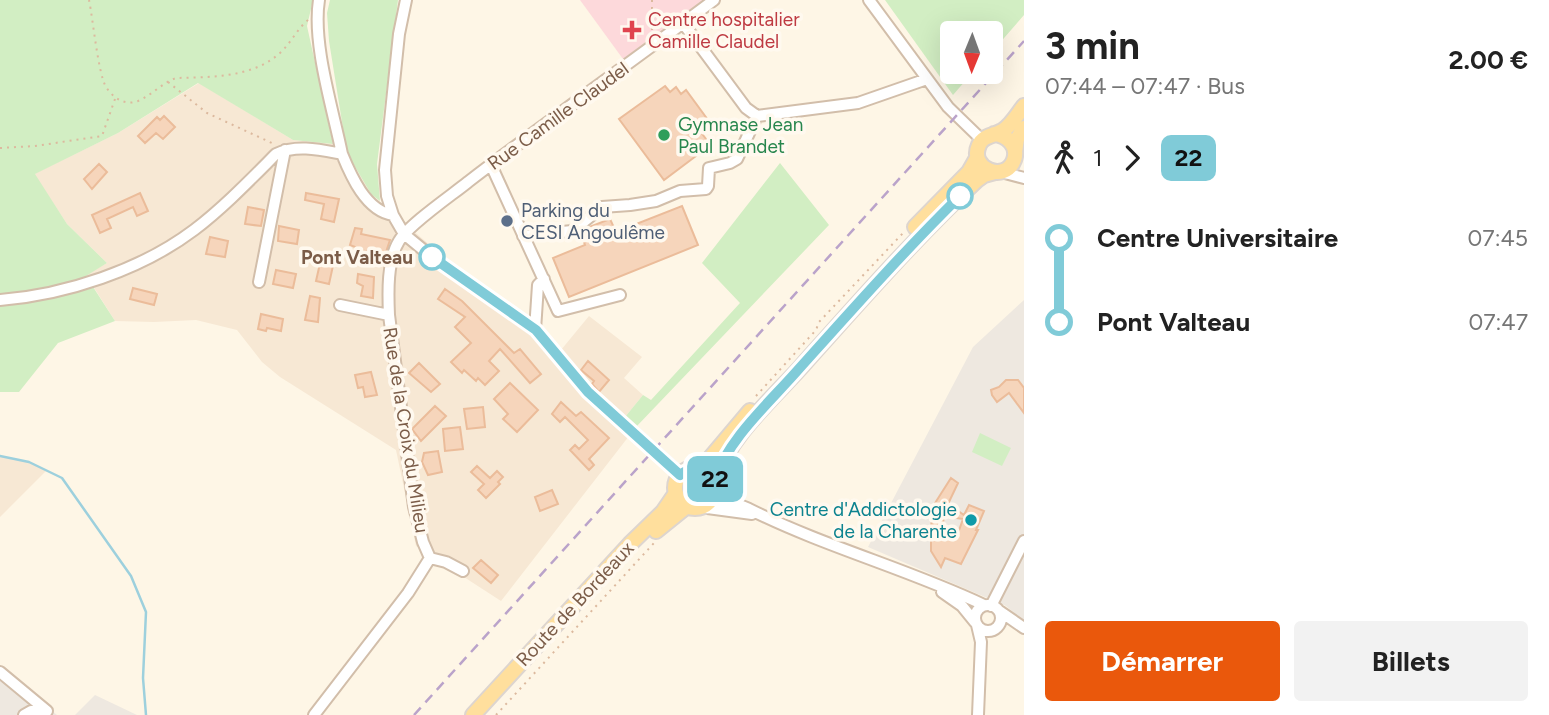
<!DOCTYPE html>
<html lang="fr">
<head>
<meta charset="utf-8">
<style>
  body { margin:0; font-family:Figtree,sans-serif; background:#f2f2f2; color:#222; height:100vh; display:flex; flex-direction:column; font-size:26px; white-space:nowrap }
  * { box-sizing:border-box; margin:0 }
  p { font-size:23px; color:#767676 }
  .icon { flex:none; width:38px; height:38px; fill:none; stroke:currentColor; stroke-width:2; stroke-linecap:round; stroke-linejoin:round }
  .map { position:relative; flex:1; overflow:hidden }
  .side { display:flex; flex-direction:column; background:#fff; width:525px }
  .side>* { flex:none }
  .badge { padding:0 14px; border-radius:10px; font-size:24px; line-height:46px }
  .needle { width:46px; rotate:181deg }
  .tools { position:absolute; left:940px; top:21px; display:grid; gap:14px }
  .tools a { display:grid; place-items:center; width:63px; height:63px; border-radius:7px; background:#fff; box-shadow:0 7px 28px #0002; font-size:35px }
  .map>.badge { position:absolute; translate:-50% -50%; box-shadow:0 0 0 4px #fff }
  .legs { display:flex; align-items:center; gap:10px; height:77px; padding:0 21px; font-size:23px }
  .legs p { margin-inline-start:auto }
  .overview { display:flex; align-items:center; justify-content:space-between; height:119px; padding:0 21px }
  h1 { font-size:38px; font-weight:700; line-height:52px }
  .cta { display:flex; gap:14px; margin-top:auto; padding:14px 21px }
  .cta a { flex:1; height:80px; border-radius:7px; background:#ea580c; color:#fff; font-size:28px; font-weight:700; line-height:80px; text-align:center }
  .cta a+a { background:#f2f2f2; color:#222 }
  ul { padding:0 21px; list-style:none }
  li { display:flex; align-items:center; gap:24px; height:84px; font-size:26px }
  li i { display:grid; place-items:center; width:10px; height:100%; margin:0 9px; background:currentColor }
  li i::after { content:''; width:18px; height:18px; margin:-9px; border:5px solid; border-radius:50%; background:#fff }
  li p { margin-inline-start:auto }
  li:first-child i { background:linear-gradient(#0000 50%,currentColor 0) }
  li:last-child i { background:linear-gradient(currentColor 50%,#0000 0) }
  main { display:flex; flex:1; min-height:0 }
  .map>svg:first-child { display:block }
</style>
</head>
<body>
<main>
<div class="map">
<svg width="1024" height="715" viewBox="0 0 1024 715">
  <rect width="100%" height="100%" fill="#fef6e6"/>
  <path fill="#f7e8d4" d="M199 83 293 140 333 144 347 153 371 194 447 260 541 327 561 350 589 316 642 357 624 378 643 395 625 417 636 427 501 601 416 546 396 450 280 377 262 362 237 330 196 320 154 322 115 321 86 275 107 263 67 224 34 174 118 133Z
    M0 456 29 462 46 471 0 517Z"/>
  <path fill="#eee8e0" d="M1024 300V621L1006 606 868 547 973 347Z
    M0 668 57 715H0Z
    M95 695 137 715H75Z"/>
  <path fill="#fdd9db" d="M580 0H703L623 59Z"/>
  <path fill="#d2eec3" d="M0 0H313L307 26 333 144 293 140 198 83 118 133 35 174 67 224 107 263 86 276 115 321 58 343 19 392H0Z
    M330 0H398L377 164 380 201 371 194 347 153 329 41 327 13Z
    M885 0H1024V15L991 53 990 33H952V72H973L953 95Z
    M780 163 829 225 636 427 625 417 643 395 651 400 740 303 702 263Z
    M980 433 1011 448 1002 466 972 452Z"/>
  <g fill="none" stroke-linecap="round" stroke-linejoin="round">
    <path stroke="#9dd0dd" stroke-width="2.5" d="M0 456 29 462 62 478 131 576 146 612 143 678 146 715"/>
  </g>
  <path fill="#f6d5bb" stroke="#ebbc9a" stroke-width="2" fill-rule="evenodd" d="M665 86 670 92 676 87 681 94 686 90 708 120 697 127 709 143 699 151 700 153 664 180 619 119Z
    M164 116 175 127 163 139 156 133 145 143 138 136 157 117 160 120Z
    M99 164 107 172 92 189 84 179Z
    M140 193 148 211 137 216 133 207 107 219 111 228 100 233 92 215Z
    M306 193 339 199 334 222 321 219 324 204 305 200Z
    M682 206 698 245 569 297 553 258 585 245 581 234 589 227 610 219 616 232Z
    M248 207 264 210 261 226 245 224Z
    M279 226 299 230 297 244 278 241Z
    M355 228 362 229 361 234 390 240 385 255 355 249V247L350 245Z
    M210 237 228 241 225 257 206 254Z
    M321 259 334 261 329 284 316 281Z
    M276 270 296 274 293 288 273 284Z
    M358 274 374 277 373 298 361 296 363 286 357 283Z
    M133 288 157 294 154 305 130 299Z
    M445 289 462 301 514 353 520 349 541 374 530 383 500 349 489 361 499 371 485 385 478 378 476 381 464 370 462 373 451 362 471 343 455 327 465 317 438 299Z
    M310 296 320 298 318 322 305 320Z
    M261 314 283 319 281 331 267 328 266 331 258 329Z
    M588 361 609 380 599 392 592 384 594 381 581 370Z
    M419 363 440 384 431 392 409 373Z
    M371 372 377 395 365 397 363 387 358 388 355 375Z
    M1006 380H1018L1024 388V413L1009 393 997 402 992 395 991 390 999 387Z
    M510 383 538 410 517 432 503 419 508 414 494 399Z
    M561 402 576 416 581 412 609 438 589 459 594 465 589 470 570 450 575 445 579 449 588 440 565 417 560 422 552 414Z
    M435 406 446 416 421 441 412 429Z
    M483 407 485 427 467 429 464 409Z
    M460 427 463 449 445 451 443 429Z
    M438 451 442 472 428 475 422 462 424 453Z
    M477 466 490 478 497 471 503 477 498 482 500 484 486 498 478 490 484 484 471 472Z
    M951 478 958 483 948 504 964 515 969 505 984 511 976 530H978L961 564 945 558 941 567 931 551V526L935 503ZM944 516 963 519 957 536 942 530Z
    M552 490 558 504 540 511 535 497Z
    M481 560 498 575 491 583 473 568Z"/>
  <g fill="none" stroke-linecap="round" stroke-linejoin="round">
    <g stroke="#d2beaa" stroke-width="14">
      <path id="minor" d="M319 0C312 44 333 109 342 154
        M406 0 399 34 385 170 387 196 393 215 404 234 432 257 535 330 588 392 631 430
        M869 0 948 107 982 140
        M683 23 746 108 757 116 858 103 927 79
        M491 165 558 311 620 295
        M1001 172 1024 178
        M523 236 572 231 602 207 630 205 656 201 680 191 706 189 708 186 709 168 730 163 737 159 757 116
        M259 282 285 150
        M0 300C65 295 141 270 194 230 223 208 250 180 276 154 297 144 321 150 342 154 351 176 366 211 393 215
        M340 305 389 315
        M535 330 538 285 544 279
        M672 467 680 475
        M714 494C722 502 738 503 749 509 825 547 908 569 984 605
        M700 507 752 514
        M430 558 423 542 414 507 389 315C388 293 387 260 399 241 408 225 452 195 468 182 549 120 633 61 714 0
        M430 558 446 562 463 571
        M942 592 962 606 975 622
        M975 618a13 13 0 1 1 26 0a13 13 0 1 1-26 0Z
        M991 606 1024 541
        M998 610 1024 628
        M977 625 981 642 978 715
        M0 672 47 711
        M24 715 31 711H46
        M314 715 408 593 430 558"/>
    </g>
    <g stroke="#ddd5cf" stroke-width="18">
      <path id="major" d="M994 134C1007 135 1019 146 1014 160 1005 184 968 168 979 145 983 135 994 136 1002 131 1011 126 1017 115 1024 106
        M1015 152 1017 139 1024 128
        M915 227 969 172 977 158
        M696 468 707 462 750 411
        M675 488a20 20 0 1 1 40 0a20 20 0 1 1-40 0Z
        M714 481C729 437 770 401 801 367 858 303 914 239 977 180L984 175 995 172
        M656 531 687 506
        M473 715 630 544 663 512 676 493"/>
    </g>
    <path stroke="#dcb99e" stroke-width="2" stroke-dasharray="2 5" stroke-linecap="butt" d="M89 0C93 19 98 73 106 87 113 98 125 106 138 101 152 95 162 83 176 78 211 77 252 78 280 53 291 43 297 29 308 20
      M652 0V31
      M168 82 207 113 274 144
      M0 148 35 146 102 136 115 99
      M756 396 816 330 819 322 904 232
      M496 715 654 543"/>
    <use href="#minor" stroke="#fff" stroke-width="10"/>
    <use href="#major" stroke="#ffdf9d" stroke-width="14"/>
    <path stroke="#baa3ca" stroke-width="2.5" stroke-dasharray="10 7" stroke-linecap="butt" d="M414 715 1024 41"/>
    <g stroke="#d2beaa" stroke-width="14" stroke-linecap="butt">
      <path id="minor-bridge" d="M631 430 672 467"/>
    </g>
    <use href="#minor-bridge" stroke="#fff" stroke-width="10"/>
  </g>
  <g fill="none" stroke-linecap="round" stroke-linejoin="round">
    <g stroke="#fff" stroke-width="16">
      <path id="line-1" d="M432 257 536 330 588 392 680 475C693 465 706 467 714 481 728 439 768 404 797 371 850 312 903 252 960 196"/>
    </g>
    <use href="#line-1" stroke="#80cbd8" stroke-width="10"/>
  </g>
  <path fill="#e0444e" stroke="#fff9ef" stroke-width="2.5" d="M628.5 19.5h7v7h7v7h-7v7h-7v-7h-7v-7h7z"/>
  <circle fill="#2e9e5b" stroke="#fff9ef" stroke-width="2.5" cx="664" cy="135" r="7"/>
  <g fill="#fff" stroke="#80cbd8" stroke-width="3.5">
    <circle cx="960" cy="196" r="12"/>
    <circle cx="432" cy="257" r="12"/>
  </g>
  <circle fill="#5c6f8a" stroke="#fff9ef" stroke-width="2.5" cx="507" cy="221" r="7"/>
  <circle fill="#0f9aa8" stroke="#fff9ef" stroke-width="2.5" cx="971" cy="520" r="7"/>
  <g text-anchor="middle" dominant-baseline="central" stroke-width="7" stroke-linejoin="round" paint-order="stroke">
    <g font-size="19" fill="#be3a42" stroke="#fff9ef" text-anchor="start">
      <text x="648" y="19">Centre hospitalier<tspan x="648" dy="22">Camille Claudel</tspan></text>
    </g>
    <g font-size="19" fill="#7b5c48" stroke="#fff9ef">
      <text transform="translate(558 116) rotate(-36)">Rue Camille Claudel</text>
      <text transform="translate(406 430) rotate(81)">Rue de la Croix du Milieu</text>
      <text transform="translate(575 604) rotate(-47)">Route de Bordeaux</text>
    </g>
    <g font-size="19" fill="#27864d" stroke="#fff9ef" text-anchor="start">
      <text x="678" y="124">Gymnase Jean<tspan x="678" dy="22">Paul Brandet</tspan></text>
    </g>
    <g font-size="19" fill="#4e5e75" stroke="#fff9ef" text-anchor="start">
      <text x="521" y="210">Parking du<tspan x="521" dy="22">CESI Angoulême</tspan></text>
    </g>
    <g font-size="19" font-weight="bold" fill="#7b5c48" stroke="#fff9ef" text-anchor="end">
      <text x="413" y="257">Pont Valteau</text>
    </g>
    <g font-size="19" fill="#0d838f" stroke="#fff9ef" text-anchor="end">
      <text x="957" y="509">Centre d'Addictologie<tspan x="957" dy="22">de la Charente</tspan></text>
    </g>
  </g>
</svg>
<div class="tools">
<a><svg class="needle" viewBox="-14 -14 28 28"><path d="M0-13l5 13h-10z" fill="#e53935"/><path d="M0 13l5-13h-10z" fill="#767676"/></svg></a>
</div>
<b class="badge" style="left:715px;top:479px;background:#80cbd8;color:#111">22</b>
</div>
<section class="side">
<div class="overview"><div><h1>3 min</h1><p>07:44 – 07:47 · Bus</p></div><b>2.00 €</b></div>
<div class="legs"><svg class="icon" aria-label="walk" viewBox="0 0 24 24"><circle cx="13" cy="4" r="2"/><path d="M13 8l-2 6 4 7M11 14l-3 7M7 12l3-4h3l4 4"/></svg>1<svg class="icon" aria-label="forward" viewBox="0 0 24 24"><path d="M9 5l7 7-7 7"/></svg><b class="badge" style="background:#80cbd8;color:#111">22</b></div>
<ul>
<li><i style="color:#80cbd8"></i><b>Centre Universitaire</b><p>07:45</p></li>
<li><i style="color:#80cbd8"></i><b>Pont Valteau</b><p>07:47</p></li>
</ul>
<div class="cta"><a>Démarrer</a><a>Billets</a></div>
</section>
</main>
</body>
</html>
